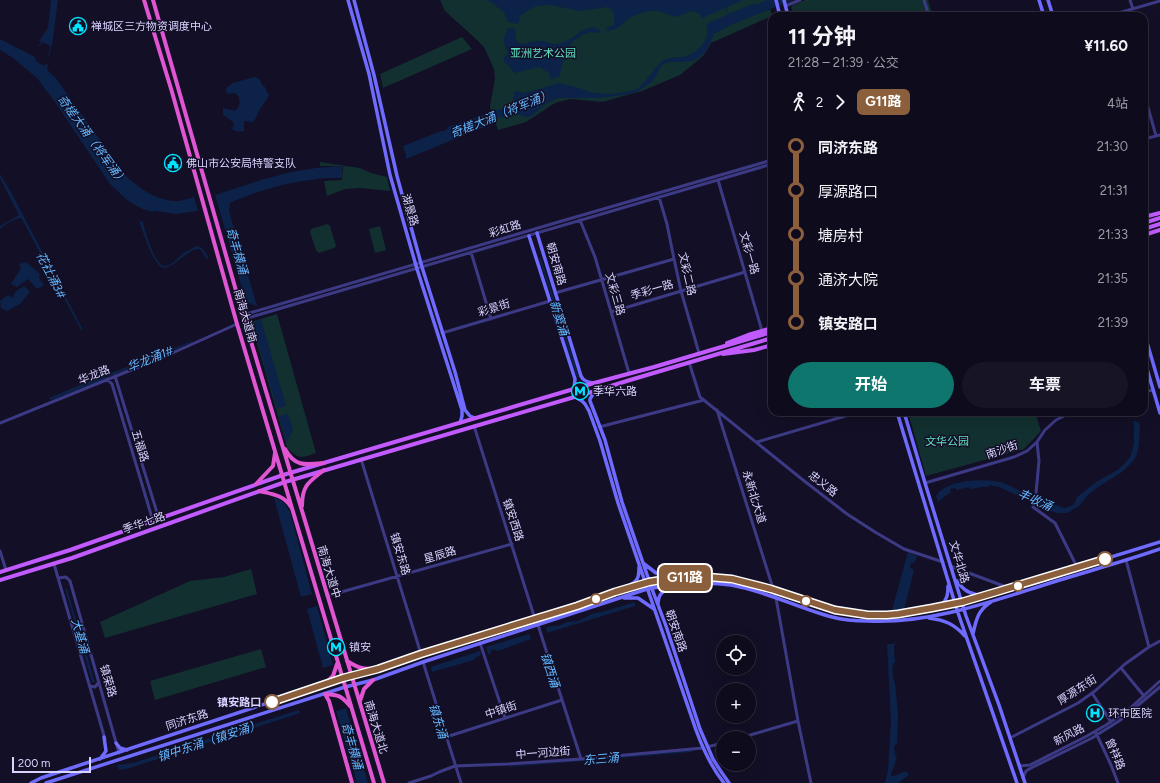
<!DOCTYPE html>
<html lang="zh">
<head>
<meta charset="utf-8">
<style>
  body { margin:0; font-family:Figtree,"Noto Sans SC",sans-serif; background:#171425; color:#f1f3f6; height:100vh; display:flex; flex-direction:column; font-size:15px; white-space:nowrap }
  * { box-sizing:border-box; margin:0 }
  p { font-size:13px; color:#9b9ba3 }
  .icon { flex:none; width:22px; height:22px; fill:none; stroke:currentColor; stroke-width:2; stroke-linecap:round; stroke-linejoin:round }
  .map { position:relative; flex:1; overflow:hidden }
  .side { position:absolute; left:768px; top:12px; width:380px; height:404px; display:flex; flex-direction:column; background:#0e0b1c; border-radius:12px; box-shadow:0 4px 16px #0002,0 0 0 1px #2e2b3b }
  .side>* { flex:none }
  .badge { padding:0 8px; border-radius:6px; font-size:14px; line-height:26px }
  .fabs { position:absolute; left:716px; top:635px; display:grid; gap:8px }
  .fabs a { display:grid; place-items:center; width:40px; height:40px; border-radius:50%; background:#0e0b1c; box-shadow:0 4px 16px #0002,0 0 0 1px #2e2b3b; font-size:20px }
  .scale { position:absolute; left:12px; bottom:10px; width:79px; box-sizing:border-box; padding-left:4px; border:2px solid #d9d4ff; border-top:0; font-size:11px; line-height:14px; white-space:nowrap; color:#d9d4ff; -webkit-text-stroke:3px #130f26; paint-order:stroke }
  .map>.badge { position:absolute; translate:-50% -50%; box-shadow:0 0 0 2px #fff }
  .legs { display:flex; align-items:center; gap:6px; height:44px; padding:0 20px; font-size:13px }
  .legs p { margin-inline-start:auto }
  .summary { display:flex; align-items:center; justify-content:space-between; height:68px; padding:0 20px }
  h1 { font-size:22px; font-weight:700; line-height:30px }
  .primary-button { display:flex; gap:8px; margin-top:auto; padding:8px 20px }
  .primary-button a { flex:1; height:46px; border-radius:24px; background:#0f766e; color:#fff; font-size:16px; font-weight:700; line-height:46px; text-align:center }
  .primary-button a+a { background:#171425; color:#f1f3f6 }
  ul { padding:0 20px; list-style:none }
  li { display:flex; align-items:center; gap:14px; height:44px; font-size:15px }
  li i { display:grid; place-items:center; width:6px; height:100%; margin:0 5px; background:currentColor }
  li i::after { content:''; width:10px; height:10px; margin:-5px; border:3px solid; border-radius:50%; background:#0e0b1c }
  li p { margin-inline-start:auto }
  li:first-child i { background:linear-gradient(#0000 50%,currentColor 0) }
  li:last-child i { background:linear-gradient(currentColor 50%,#0000 0) }
  .map>svg:first-child { display:block }
</style>
</head>
<body>
<div class="map">
<svg width="1160" height="783" viewBox="0 0 1160 783">
  <rect width="100%" height="100%" fill="#130f26"/>
  <path fill="#12302f" d="M440 0H768L772 16 711 43 708 49 703 56 680 75 642 91 602 102 570 99 555 103 526 122 498 130 490 107 495 78 494 69 484 47 477 40 445 11Z
    M805 0H928L933 16H794L791 6Z
    M462 37 472 49 383 88 380 74Z
    M320 162 360 168 371 173 387 177 390 191 360 188 345 189 327 196 324 181 342 180 343 166H320Z
    M327 224 330 226 336 246 334 248 319 253 316 250 310 232 311 229Z
    M380 226 386 250 375 253 369 229Z
    M277 314 316 453C301 458 300 460 287 448L251 322Z
    M908 412H1035L1041 431 1024 449 926 476Z
    M251 569 257 594 105 638 100 622 190 581 224 577Z
    M261 649 266 667 155 700 150 681Z"/>
  <path fill="#0c2248" d="M51 0H58L52 46 39 41 48 28Z
    M485 0H743L707 16 702 19 700 14 693 11 675 17C660 11 655 8 639 14 636 15 631 17 628 19 620 26 618 30 607 31L606 28 614 25V13L608 7 580 11 550 5 536 6 521 15 518 24 508 22 504 12 491 2Z
    M767 0H793L733 24 714 34 707 50 702 55 694 60 687 62H673L665 63 661 66 654 79 649 84 638 91 630 94 599 98H559L553 100 543 106 532 116 527 117 515 114 505 118 499 117 494 122 482 128 406 159V155L403 146 441 131H445L448 128V127L509 106 513 102 514 92 517 91 524 93 560 83C565 85 570 85 575 87 582 88 588 92 595 93 605 95 633 93 640 87 646 81 658 63 664 60 670 57 676 58 682 57 697 54 712 40 706 24L752 4H757Z
    M592 27 598 29 601 33 591 32 584 34 573 41 566 51 559 77 550 79 549 73 539 67 515 73C510 69 510 65 504 62V58L508 53C507 49 503 43 504 39 505 35 507 32 508 28L515 29 516 40 520 44C526 44 532 41 539 41 550 41 551 47 564 42 575 38 580 29 592 27Z
    M0 39 35 57 36 61 44 66 46 64 48 65 47 69 53 76 55 77 126 176C140 189 159 202 179 201 184 200 190 198 194 197L198 211 176 214 156 211 153 212 143 209 133 204 125 198 110 184 55 102 37 78 13 58 0 50Z
    M254 77C259 78 261 80 262 85L265 87 266 90 269 95C266 102 261 106 258 113 256 117 256 119 253 122L244 121V131C239 132 235 132 231 128L234 126 233 122 223 115V108L235 111C241 106 241 97 235 93L227 94 226 88 233 83Z
    M342 166V178C332 178 321 178 311 180 287 182 252 193 230 203L229 211 257 306 246 302 215 195 261 180 291 172 316 168Z
    M0 174 12 194 83 330H81L23 221 21 218C13 219 6 224 0 229V226L19 215 0 178Z
    M139 221 143 222C144 229 156 267 164 266 173 266 179 256 185 252 189 250 193 248 197 246L202 248 209 258 207 259 200 249C186 247 168 278 158 264 149 252 144 235 139 221Z
    M539 258H541L579 377 577 378Z
    M26 262 40 274 39 278 44 285 37 289 28 279 17 287 11 284 21 268 19 264Z
    M24 286 30 292 20 304 7 311 1 308 0 301 8 295 12 298 16 291Z
    M261 319 286 406 277 409 253 326 255 322Z
    M192 341V342L150 361 108 377 107 375 109 374Z
    M102 376H104L106 378 103 380 51 400 49 398Z
    M288 414 293 430 286 443 279 416Z
    M1134 420 1140 424 1139 444 1137 454 1134 460 1122 472 1098 487 1088 495 1079 506 1067 513H1056L999 487 989 485V487C982 486 976 489 970 489L969 487 957 490 955 488 950 489 951 492 938 502 936 496C945 480 983 478 1000 482 1007 484 1014 488 1020 491 1034 496 1047 502 1061 507L1065 508 1073 505 1075 502 1077 497 1096 482 1119 469 1125 463 1130 457 1134 444Z
    M274 498C284 500 285 504 290 512L312 594 301 597Z
    M908 552 917 556 915 562 911 563 910 568 914 570 904 610H892Z
    M67 589 95 682H92L65 589Z
    M635 602V606L547 633 546 628 551 626H558L567 622 578 621 594 613 602 612Z
    M317 606 333 665 323 668 307 609Z
    M529 634 531 639 498 651 492 649 490 654H488L486 647Z
    M895 642 894 648 895 663H893C893 668 892 672 893 677 893 678 894 680 894 682H895L898 714 897 743 894 747 895 755 897 756 893 770H892L891 776H894L906 771 909 775 898 783H885L888 770 891 721 887 644H893Z
    M480 651 481 655 475 658 474 660 432 672 431 667Z
    M346 708 368 783H357L336 711Z
    M299 710 300 713 130 768 119 770 117 765 133 763Z
    M692 750V752L510 767 509 766Z"/>
  <g fill="none" stroke-linecap="round" stroke-linejoin="round">
    <path stroke="#0c2248" stroke-width="1" d="M725 8 729 14
      M39 46 42 42
      M48 57 50 52V44"/>
    <path stroke="#3d3a85" stroke-width="3" d="M924 0 929 16
      M1130 0 1133 9
      M785 6 800 0
      M1108 16 1160 1
      M1144 93 1156 136
      M1144 139 1160 135
      M718 180 762 331
      M659 197 667 224 674 259 681 291 699 353
      M580 220 595 257 629 373
      M471 252 491 319
      M555 293 674 259
      M611 312 745 272
      M243 315 555 223 772 160
      M244 319 772 164
      M442 333 550 301
      M689 362 700 397 803 480 847 514 875 532 904 549 943 562
      M115 376 159 519
      M107 379 112 384 153 521
      M1144 392 1153 390
      M717 410 776 598 798 721 811 783
      M0 423 168 355 237 324
      M474 426 535 619
      M599 427 704 400
      M757 442 859 412
      M1037 442 1039 461 1036 493 1033 507 1055 523 1077 567
      M361 459 421 654
      M925 483 1014 457 1027 451 1037 442 1045 430 1056 420 1072 412
      M0 551 6 570
      M1126 560 1149 647
      M54 564 105 739
      M950 566 1009 588
      M58 578 66 577 70 581 119 753
      M327 596 512 544
      M538 625 581 759
      M480 643 505 718
      M423 662 461 783
      M1121 668 1144 696
      M90 686 95 687 99 682
      M1092 693 1111 722
      M1096 733 1111 765 1118 783
      M446 737 562 700
      M740 738 798 721
      M1010 738 1078 703 1095 691 1125 664 1149 647 1160 641
      M707 747 723 743
      M1019 766 1030 765 1087 736 1106 725 1127 711 1160 681
      M1023 778 1026 771 1031 768 1092 738 1119 721 1160 687
      M409 783 431 776 439 772 455 766 508 764 581 759 703 748"/>
    <path stroke="#6f6bff" stroke-width="3.5" d="M348 0 369 74 390 175 417 269 462 410V416L460 423
      M354 0 374 75 397 176 422 267 455 372 465 410 470 416 475 418
      M776 0 780 16
      M784 0 788 16
      M1039 0 1044 16
      M1048 0 1053 16
      M537 233 581 376C583 381 588 382 593 383
      M529 236 575 379 574 389
      M1144 332 1160 387
      M1144 359 1160 413
      M595 391 590 399V401L605 440 622 502 652 589 666 626 700 729 713 759 720 770 729 783
      M575 397 582 401 585 404 589 411 600 441 618 503 696 730C703 749 711 767 724 783
      M897 412 957 610 1017 783
      M904 412 925 483 966 616 999 705 1025 783
      M643 563 656 573 673 578
      M957 581C964 591 969 593 981 596
      M628 586C638 581 639 578 639 567
      M624 598H638L654 609
      M658 605C658 594 662 592 671 587
      M941 606C947 599 948 595 948 586
      M929 618C945 620 954 624 965 636
      M973 634C976 620 978 610 991 602
      M116 743 120 748 127 750
      M100 759 106 751 104 737
      M31 783 41 778 343 678 378 669 421 654 591 601C654 577 705 568 771 589 810 602 846 616 888 615 900 615 912 612 924 610 959 604 993 593 1027 583 1071 569 1115 556 1160 542
      M46 783 345 687 373 680 423 662 647 589C674 584 704 581 731 585 766 591 798 608 832 617 843 620 857 621 868 621 929 624 990 602 1047 584 1085 572 1123 562 1160 549"/>
    <path stroke="#c25bff" stroke-width="4" d="M1144 217 1160 213
      M1144 223 1160 218
      M1144 229 1160 224
      M1144 235 1160 230
      M727 343 748 335 772 328
      M723 354 754 350 772 345
      M0 572 70 550 283 475 594 383 654 367 772 332
      M0 580 72 558 285 482 595 391 630 380 772 338"/>
    <path stroke="#e055d1" stroke-width="4" d="M144 0 172 92 237 324 374 783
      M153 0 243 315 384 783
      M285 449C295 467 305 465 324 463
      M256 484 273 466 275 453
      M259 491C272 494 284 495 291 507
      M302 506C302 485 309 482 324 470
      M347 661C360 669 363 669 378 669
      M324 685 333 676 337 664
      M325 694 329 701 352 783
      M325 694C338 695 341 695 350 706
      M360 701 364 689 373 680"/>
  </g>
  <g fill="none" stroke-linecap="round" stroke-linejoin="round">
    <g stroke="#fff" stroke-width="9">
      <path id="line-1" d="M272 702 343 678 378 669 421 654 577 606 615 592 649 582 674 578 708 577 732 579 771 589 835 610 868 615H887L898 614 932 608 962 602 996 592 1105 559"/>
    </g>
    <use href="#line-1" stroke="#8b5e3c" stroke-width="6"/>
  </g>
  <defs>
    <g id="civic-ring" transform="scale(0.9)"><circle r="9.5" fill="#130f26" stroke="#00e5ff" stroke-width="1.5"/><path d="M-.6-6.5H3V-4.5H.6V-3L4-1V1h2V6H-6V1h2V-1L-.6-3ZM-1.2 2.5V6h2.4V2.5Z" fill="#00e5ff"/></g>
    <g id="metro-ring" transform="scale(0.9)"><circle r="9.5" fill="#130f26" stroke="#00e5ff" stroke-width="1.5"/><path d="M-5.5 5V-5H-3L0 0L3-5H5.5V5H3V-.5L0 4L-3-.5V5Z" fill="#00e5ff"/></g>
    <g id="hospital-ring" transform="scale(0.9)"><circle r="9.5" fill="#130f26" stroke="#00e5ff" stroke-width="1.5"/><path d="M-5-5h3v3.5h4V-5h3V5h-3V1.5h-4V5h-3Z" fill="#00e5ff"/></g>
  </defs>
  <g fill-rule="evenodd">
    <use href="#civic-ring" x="78" y="26"/>
    <use href="#civic-ring" x="173" y="163"/>
    <use href="#metro-ring" x="580" y="391"/>
    <use href="#metro-ring" x="336" y="647"/>
    <use href="#hospital-ring" x="1095" y="713"/>
  </g>
  <g fill="#fff" stroke="#8b5e3c" stroke-width="2">
    <circle cx="1105" cy="559" r="7"/>
    <circle cx="1018" cy="586" r="5"/>
    <circle cx="596" cy="599" r="5"/>
    <circle cx="806" cy="601" r="5"/>
    <circle cx="272" cy="702" r="7"/>
  </g>
  <g text-anchor="middle" dominant-baseline="central" stroke-width="3" stroke-linejoin="round" paint-order="stroke">
    <g font-size="11" fill="#d9d4ff" stroke="#130f26" text-anchor="start">
      <text x="91" y="26">禅城区三方物资调度中心</text>
      <text x="186" y="163">佛山市公安局特警支队</text>
      <text x="593" y="391">季华六路</text>
      <text x="349" y="647">镇安</text>
      <text x="1108" y="713">环市医院</text>
    </g>
    <g font-size="11" fill="#5fe0c0" stroke="#130f26">
      <text x="543" y="53">亚洲艺术公园</text>
      <text x="947" y="441">文华公园</text>
    </g>
    <g font-size="11" fill="#d9d4ff" stroke="#130f26">
      <text transform="translate(410 210) rotate(74)">湖景路</text>
      <text transform="translate(505 229) rotate(-17)">彩虹路</text>
      <text transform="translate(749 253) rotate(74)">文彩一路</text>
      <text transform="translate(556 264) rotate(74)">朝安南路</text>
      <text transform="translate(687 274) rotate(77)">文彩二路</text>
      <text transform="translate(652 290) rotate(-16)">季彩一路</text>
      <text transform="translate(615 294) rotate(74)">文彩三路</text>
      <text transform="translate(494 308) rotate(-17)">彩景街</text>
      <text transform="translate(245 316) rotate(74)">南海大道南</text>
      <text transform="translate(94 375) rotate(-22)">华龙路</text>
      <text transform="translate(140 446) rotate(73)">五福路</text>
      <text transform="translate(1002 450) rotate(-19)">南沙街</text>
      <text transform="translate(823 484) rotate(38)">忠义路</text>
      <text transform="translate(754 497) rotate(73)">永新北大道</text>
      <text transform="translate(513 520) rotate(72)">镇安西路</text>
      <text transform="translate(144 523) rotate(-19)">季华七路</text>
      <text transform="translate(400 554) rotate(73)">镇安东路</text>
      <text transform="translate(440 555) rotate(-16)">星辰路</text>
      <text transform="translate(959 562) rotate(73)">文华北路</text>
      <text transform="translate(329 572) rotate(73)">南海大道中</text>
      <text transform="translate(676 631) rotate(71)">朝安南路</text>
      <text transform="translate(108 681) rotate(74)">镇荣路</text>
      <text transform="translate(1077 690) rotate(-33)">厚源东街</text>
      <text transform="translate(501 710) rotate(-18)">中镇街</text>
      <text transform="translate(187 720) rotate(-18)">同济东路</text>
      <text transform="translate(376 727) rotate(73)">南海大道北</text>
      <text transform="translate(1069 735) rotate(-27)">新风路</text>
      <text transform="translate(543 753) rotate(-4)">中一河边街</text>
      <text transform="translate(1115 754) rotate(67)">曾祥路</text>
    </g>
    <g font-size="11" font-weight="bold" fill="#d9d4ff" stroke="#130f26" text-anchor="end">
      <text x="261" y="702">镇安路口</text>
    </g>
    <g font-size="12" font-style="italic" fill="#62b6ff" stroke="#130f26">
      <text transform="translate(501 114) rotate(-22)">奇槎大涌（将军涌）</text>
      <text transform="translate(92 140) rotate(54)">奇槎大涌（将军涌）</text>
      <text transform="translate(237 251) rotate(74)">奇丰横涌</text>
      <text transform="translate(51 275) rotate(63)">花社涌3#</text>
      <text transform="translate(559 318) rotate(72)">新窦涌</text>
      <text transform="translate(150 359) rotate(-22)">华龙涌1#</text>
      <text transform="translate(1035 500) rotate(24)">丰收涌</text>
      <text transform="translate(80 636) rotate(74)">大基涌</text>
      <text transform="translate(550 670) rotate(72)">镇西涌</text>
      <text transform="translate(438 721) rotate(73)">镇东涌</text>
      <text transform="translate(209 741) rotate(-18)">镇中东涌（镇安涌）</text>
      <text transform="translate(352 746) rotate(74)">奇丰横涌</text>
      <text transform="translate(601 759) rotate(-5)">东三涌</text>
    </g>
  </g>
</svg>
<div class="fabs">
<a><svg class="icon" aria-label="locate" viewBox="0 0 24 24"><circle cx="12" cy="12" r="6"/><path d="M12 2v4M12 18v4M2 12h4M18 12h4"/></svg></a>
<a>+</a>
<a>−</a>
</div>
<div class="scale">200 m</div>
<b class="badge" style="left:685px;top:578px;background:#8b5e3c;color:#fff">G11路</b>
<section class="side">
<div class="summary"><div><h1>11 分钟</h1><p>21:28 – 21:39 · 公交</p></div><b>¥11.60</b></div>
<div class="legs"><svg class="icon" aria-label="walk" viewBox="0 0 24 24"><circle cx="13" cy="4" r="2"/><path d="M13 8l-2 6 4 7M11 14l-3 7M7 12l3-4h3l4 4"/></svg>2<svg class="icon" aria-label="forward" viewBox="0 0 24 24"><path d="M9 5l7 7-7 7"/></svg><b class="badge" style="background:#8b5e3c;color:#fff">G11路</b><p>4站</p></div>
<ul>
<li><i style="color:#8b5e3c"></i><b>同济东路</b><p>21:30</p></li>
<li><i style="color:#8b5e3c"></i><span>厚源路口</span><p>21:31</p></li>
<li><i style="color:#8b5e3c"></i><span>塘房村</span><p>21:33</p></li>
<li><i style="color:#8b5e3c"></i><span>通济大院</span><p>21:35</p></li>
<li><i style="color:#8b5e3c"></i><b>镇安路口</b><p>21:39</p></li>
</ul>
<div class="primary-button"><a>开始</a><a>车票</a></div>
</section>
</div>
</body>
</html>
